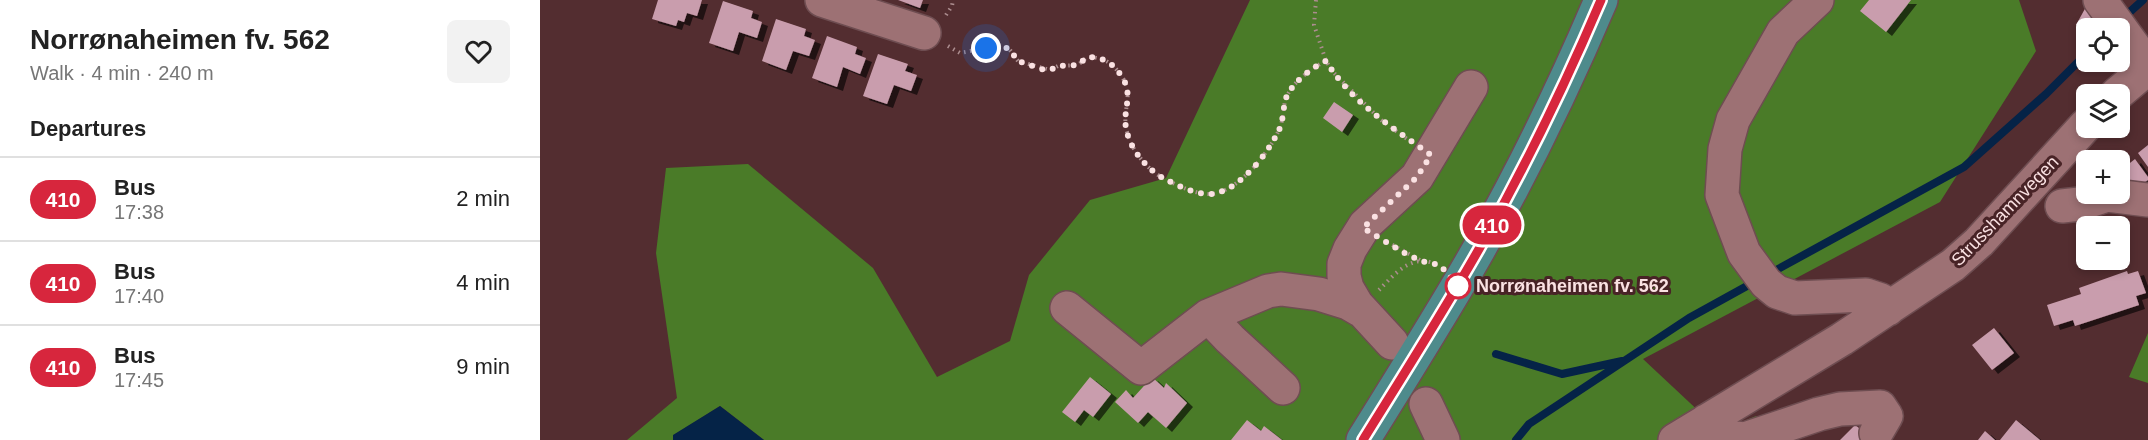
<!DOCTYPE html>
<html lang="en">
<head>
<meta charset="utf-8">
<style>
  body { margin:0; font-family:Arial,sans-serif; background:#f2f2f2; color:#222; height:100vh; display:flex; flex-direction:column; font-size:22px; white-space:nowrap }
  * { box-sizing:border-box; margin:0 }
  p { font-size:20px; color:#767676 }
  .icon { flex:none; width:33px; height:33px; fill:none; stroke:currentColor; stroke-width:2; stroke-linecap:round; stroke-linejoin:round }
  .map { position:relative; flex:1; overflow:hidden }
  .sheet { display:flex; flex-direction:column; background:#fff; width:540px }
  .sheet>* { flex:none }
  .badge { padding:0 12px; border-radius:20px; font-size:21px; line-height:39px }
  .buttons { position:absolute; left:1536px; top:18px; display:grid; gap:12px }
  .buttons a { display:grid; place-items:center; width:54px; height:54px; border-radius:9px; background:#fff; box-shadow:0 3px 9px #0003; font-size:30px }
  .you { position:absolute; width:30px; height:30px; margin:-15px; border:4px solid #fff; border-radius:50%; background:#1a73e8; box-shadow:0 0 0 9px #1a73e833 }
  .map>.badge { position:absolute; translate:-50% -50%; box-shadow:0 0 0 3px #fff }
  h2 { padding:0 30px; font-size:22px; line-height:54px }
  .round { display:grid; place-items:center; flex:none; width:63px; height:63px; border-radius:9px; background:#f2f2f2 }
  .summary { display:flex; align-items:center; justify-content:space-between; height:102px; padding:0 30px }
  h1 { font-size:28px; font-weight:800; line-height:45px }
  ul { padding:0; list-style:none }
  li { display:flex; align-items:center; gap:18px; height:84px; padding:0 30px; border-top:2px solid #e0e0e0 }
  li div { flex:1 }
  li b { display:block; font-size:22px }
  li em { font-style:normal }
  li .badge { min-width:66px; font-weight:700; text-align:center }
  main { display:flex; flex:1; min-height:0 }
  .map>svg:first-child { display:block }
</style>
</head>
<body>
<main>
<section class="sheet">
<div class="summary"><div><h1>Norrønaheimen fv. 562</h1><p>Walk · 4 min · 240 m</p></div><a class="round"><svg class="icon" aria-label="heart" viewBox="0 0 24 24"><path d="M12 20l-8-8c-3-5 5-10 8-4 3-6 11-1 8 4z"/></svg></a></div>
<h2>Departures</h2>
<ul>
<li><span class="badge" style="background:#d7263d;color:#fff">410</span><div><b>Bus</b><p>17:38</p></div><em>2 min</em></li>
<li><span class="badge" style="background:#d7263d;color:#fff">410</span><div><b>Bus</b><p>17:40</p></div><em>4 min</em></li>
<li><span class="badge" style="background:#d7263d;color:#fff">410</span><div><b>Bus</b><p>17:45</p></div><em>9 min</em></li>
</ul>
</section>
<div class="map">
<svg width="1608" height="440" viewBox="0 0 1608 440">
  <defs>
    <filter id="shadow"><feDropShadow dx="6" dy="4" stdDeviation="0" flood-color="#0009"/></filter>
  </defs>
  <rect width="100%" height="100%" fill="#532d30"/>
  <path fill="#4a7b28" d="M710 0H1479L1496 51 1400 202 1103 359 1180 431 1216 416 1236 440H224L180 406 134 435 133 440H87L137 398 116 253 126 168 208 164 333 268 397 377 470 341 489 275 550 200 626 178Z
    M1608 333V383L1589 377Z"/>
  <path fill="#052347" d="M180 406 224 440H133V435Z"/>
  <g fill="none" stroke-linecap="round" stroke-linejoin="round">
    <path stroke="#052347" stroke-width="8" d="M1582 19 1603 0
      M1229 274 1424 167 1506 94 1546 54
      M956 354 1022 374 1082 361
      M976 440 989 424 1149 318 1216 281"/>
  </g>
  <path fill="#c99dad" filter="url(#shadow)" d="M118 0H162L157 16 147 13 144 22 138 20 136 26 112 19Z
    M358 0H383L380 8Z
    M1329 0H1371L1346 32 1320 11Z
    M183 1 213 11 211 18 222 22 217 38 199 32 193 51 169 43Z
    M1547 5 1565 16 1557 28H1546V31L1536 25Z
    M236 19 266 29 264 36 275 40 269 56 253 51 246 70 222 61Z
    M287 36 317 47 315 54 326 58 320 74 303 67 297 87 272 78Z
    M338 54 368 64 365 71 377 75 371 91 354 85 347 104 323 96Z
    M794 102 813 115 802 132 783 118Z
    M1608 145V167L1598 153Z
    M1595 159 1608 177V180L1595 189 1581 170Z
    M1587 271 1588 274 1598 271 1606 293 1596 296 1599 305 1535 326 1533 320 1514 326 1507 305 1541 294 1539 288Z
    M1454 328 1474 353 1452 370 1432 345Z
    M550 377 571 394 553 417 544 410 535 422 522 412Z
    M612 377 624 388 626 383 647 403 626 428 608 412 598 423 575 402 586 390 593 398Z
    M707 420 721 431 724 426 742 440H691Z
    M1476 420 1500 440H1460Z
    M1315 425 1319 428 1321 426 1328 433 1331 440H1300Z
    M1445 431 1455 440H1438Z"/>
  <g fill="none" stroke-linecap="round" stroke-linejoin="round">
    <g stroke="#6e4d51" stroke-width="36">
      <path id="minor" d="M282 0 384 33
        M1277 0 1243 32 1193 120 1185 149 1182 195 1204 253 1226 283 1237 292 1255 298 1326 295 1341 300 1348 309
        M1560 0 1608 66
        M1577 94 1608 68
        M1522 206 1540 204 1567 195 1608 200
        M527 308 601 368 668 316 728 291 741 289 779 294 808 303 820 310
        M668 316 690 339 743 388
        M852 343 817 305 807 288 804 276V264L810 249 825 225 877 177 931 87
        M886 404 903 440
        M1166 421 1185 437 1205 439 1279 414 1300 409 1340 407 1346 416 1336 433
        M1135 440 1302 339 1413 265 1439 242 1546 125"/>
    </g>
    <g stroke="#6e4d51" stroke-width="36">
      <path id="major" d="M823 440C862 377 902 314 939 249 984 169 1025 85 1061 0"/>
    </g>
    <path stroke="#ac8d8f" stroke-width="4" stroke-dasharray="1.5 4.5" stroke-linecap="butt" d="M776 0 774 25 786 61 793 72 841 120 867 139
      M406 15 412 6 413 0
      M408 46 420 53 461 45 470 50 478 61 510 70 518 66 538 65 547 57C558 57 568 60 575 68 599 93 580 107 587 132 591 150 607 169 623 178 637 185 653 194 670 194 697 193 727 155 738 132 743 123 743 111 745 101 750 84 771 68 786 61
      M847 242 880 260
      M839 290C850 279 863 263 880 261 885 260 893 263 899 265"/>
    <use href="#minor" stroke="#9d7174" stroke-width="33"/>
    <use href="#major" stroke="#4e8b8c" stroke-width="33"/>
  </g>
  <g fill="none" stroke-linecap="round" stroke-linejoin="round">
    <g stroke="#fff" stroke-width="14">
      <path id="line" d="M823 440C862 377 902 314 939 249 984 169 1025 85 1061 0"/>
    </g>
    <use href="#line" stroke="#d7263d" stroke-width="9"/>
    <path stroke="#fae1e2" stroke-width="6" stroke-dasharray="0 10.8" d="M446 48 461 45 470 50 478 61 501 69 510 70 518 66 538 65 547 57C558 57 568 60 575 68 599 93 580 108 587 132 591 150 607 169 623 178 637 185 653 194 670 194 697 193 727 155 738 132 743 123 743 111 745 101 750 84 771 68 786 61 811 102 853 128 891 155L877 177 823 228 866 254 881 261 900 265 918 286"/>
  </g>
  <circle fill="#fff" stroke="#d7263d" stroke-width="3" cx="918" cy="286" r="12"/>
  <g text-anchor="middle" dominant-baseline="central" stroke-width="6" stroke-linejoin="round" paint-order="stroke">
    <g font-size="18" fill="#fae1e2" stroke="#482326">
      <text transform="translate(1465 211) rotate(-46)">Strusshamnvegen</text>
    </g>
    <g font-size="18" font-weight="bold" fill="#fae1e2" stroke="#482326" text-anchor="start">
      <text x="936" y="286">Norrønaheimen fv. 562</text>
    </g>
  </g>
</svg>
<div class="buttons">
<a><svg class="icon" aria-label="locate" viewBox="0 0 24 24"><circle cx="12" cy="12" r="6"/><path d="M12 2v4M12 18v4M2 12h4M18 12h4"/></svg></a>
<a><svg class="icon" aria-label="layers" viewBox="0 0 24 24"><path d="M12 4l9 5-9 5-9-5zM3 14l9 5 9-5"/></svg></a>
<a>+</a>
<a>−</a>
</div>
<div class="you" style="left:446px;top:48px"></div>
<b class="badge" style="left:952px;top:225px;background:#d7263d;color:#fff">410</b>
</div>
</main>
</body>
</html>
